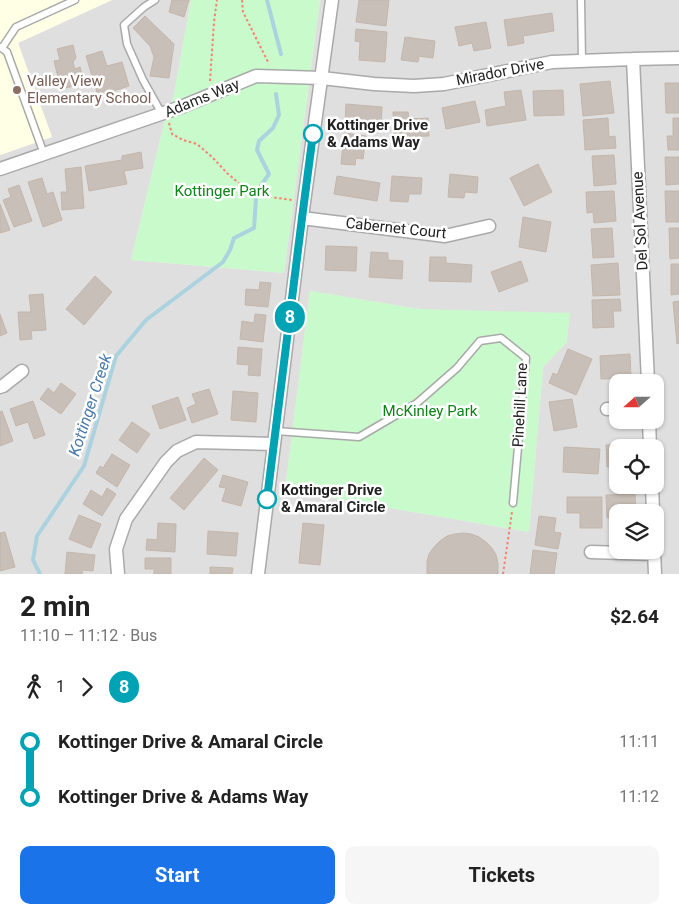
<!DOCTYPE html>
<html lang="en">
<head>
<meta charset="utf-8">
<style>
  body { margin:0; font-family:Roboto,sans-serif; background:#f6f6f6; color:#222; height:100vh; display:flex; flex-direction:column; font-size:19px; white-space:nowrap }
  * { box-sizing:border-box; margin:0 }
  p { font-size:16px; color:#767676 }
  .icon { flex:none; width:28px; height:28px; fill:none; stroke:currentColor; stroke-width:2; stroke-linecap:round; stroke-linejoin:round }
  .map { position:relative; height:574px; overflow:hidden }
  .drawer { display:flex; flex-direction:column; background:#fff; flex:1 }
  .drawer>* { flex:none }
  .badge { padding:0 10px; border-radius:16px; font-size:18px; line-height:32px }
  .needle { width:32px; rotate:249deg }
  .tools { position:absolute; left:609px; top:374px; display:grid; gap:10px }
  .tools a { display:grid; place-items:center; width:55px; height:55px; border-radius:10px; background:#fff; box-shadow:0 1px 4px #0004; font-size:25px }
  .map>.badge { position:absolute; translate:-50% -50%; box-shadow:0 0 0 2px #fff }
  .legs { display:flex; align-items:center; gap:8px; height:55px; padding:0 20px; font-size:16px }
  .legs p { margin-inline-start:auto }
  .overview { display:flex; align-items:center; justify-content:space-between; height:85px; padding:0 20px }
  h1 { font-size:28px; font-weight:700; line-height:38px }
  .button { display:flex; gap:10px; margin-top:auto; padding:10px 20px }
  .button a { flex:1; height:58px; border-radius:10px; background:#1a73e8; color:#fff; font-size:20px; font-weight:700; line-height:58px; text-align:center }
  .button a+a { background:#f6f6f6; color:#222 }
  ul { padding:0 20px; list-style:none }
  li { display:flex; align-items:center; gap:18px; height:55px; font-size:19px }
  li i { display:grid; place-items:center; width:8px; height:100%; margin:0 6px; background:currentColor }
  li i::after { content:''; width:12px; height:12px; margin:-6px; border:4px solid; border-radius:50%; background:#fff }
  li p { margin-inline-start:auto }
  li:first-child i { background:linear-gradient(#0000 50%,currentColor 0) }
  li:last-child i { background:linear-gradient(currentColor 50%,#0000 0) }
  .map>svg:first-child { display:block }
</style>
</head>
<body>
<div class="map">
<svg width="679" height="574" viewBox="0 0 679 574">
  <rect width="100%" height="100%" fill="#f2efe9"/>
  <path fill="#e0dfdf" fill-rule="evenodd" d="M112 0H191L174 94 164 124 131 260 284 273 320 0H679V574H0V155L52 137 18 43ZM310 291 419 309 567 342 543 367 529 532 285 490ZM618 382H655V420H618ZM618 448H655V485H618ZM618 512H655V550H618Z"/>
  <path fill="#ffffe5" d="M0 0H112L18 43 52 137 0 155Z"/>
  <path fill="#c8facc" d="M191 0H320L284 273 131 260 164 124 174 94Z
    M310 291 419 309 570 313 567 342 543 367 529 532 285 490Z"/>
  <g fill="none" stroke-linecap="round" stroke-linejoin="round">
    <path stroke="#aad3df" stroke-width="4" d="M267 0 281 54
      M40 574 33 560 37 536 84 466 116 356 146 320 223 262 230 250 234 238 254 228 256 199 260 187 269 174 257 150 259 141 273 128 279 115 276 94"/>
  </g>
  <path fill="#c7bfb8" stroke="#c4b6ab" d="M172 0H189L184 17 169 12Z
    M359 0H389L386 26 356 22Z
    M552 13 554 31 523 36 524 43 508 46 504 20Z
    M145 16 174 44 169 78 150 76 154 57 150 46 133 28Z
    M486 22 491 48 474 51 472 43 459 46 455 27Z
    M356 29 387 32 385 62 359 60 360 42 355 41Z
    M405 37 435 41 433 58 419 56 418 62 401 60Z
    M73 45 76 58 73 62 75 69 80 67 82 75 77 76 79 85 65 88 63 80 59 81 54 61 60 60 57 49Z
    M102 51 107 66 122 62 129 86 98 96 86 56Z
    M610 81 614 113 583 116 580 84Z
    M665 83H679V113H666Z
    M521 90 526 120 487 126 485 110 506 106 504 92Z
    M563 90 564 115 534 116 533 91Z
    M475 101 480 122 446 129 442 108Z
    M346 104 382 107 381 125 345 123Z
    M393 112H408L409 119 428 118 429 136 394 137Z
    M608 118 609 137 615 136 616 148 585 150 583 120Z
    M673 118H679V150H668L667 136H673Z
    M344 133 366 136 363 159 356 158 355 165 341 164Z
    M141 152 143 168 124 171 127 184 89 191 85 166 122 160V156Z
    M614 155 616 184 594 186 592 156Z
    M665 157H679V184L666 185Z
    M538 164 552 192 524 206 510 178Z
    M81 167 84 208 62 210 61 192H67L65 169Z
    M450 174 478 177 477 193 465 192 464 198 448 197Z
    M337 176 380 183 377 201 334 194Z
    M392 176 422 178 421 194H409L408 202 390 201Z
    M42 178 47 194 53 192 62 220 43 227 28 182Z
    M19 185 32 221 14 227 3 200 11 197 8 189Z
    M614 191 616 221 594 223 593 212 587 213 586 192Z
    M665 191H679V222H666Z
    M0 204 10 230 0 233Z
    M523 217 551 222 546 252 519 247Z
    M612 228 614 257 593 258 591 229Z
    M669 228H679V258L670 259Z
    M326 246 357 247 356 271 325 270Z
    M371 252 388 253V260L403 261 402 279 369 277Z
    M430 257H446V263L472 265 471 282 429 281Z
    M521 261 528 281 499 292 491 272Z
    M618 263 620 295 593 296 591 265Z
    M671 264H679V294L671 295Z
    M95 276 112 292 84 325 66 309Z
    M260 282 271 283 268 307 245 305 246 289 259 290Z
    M43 294 46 330 31 331 32 339 20 340 18 312H31L29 295Z
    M620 299 621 311H613L614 327 593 328 592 300Z
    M679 301V343L677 344 673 302Z
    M0 314 7 333 0 336Z
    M255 314 266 315 263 342 240 339 242 321 254 323Z
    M238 347 262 349 260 376 248 375 249 365 237 364Z
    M568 349 592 359 576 395 549 383 553 373 557 375Z
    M630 354 631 378 601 379 600 356Z
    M61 383 76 394 61 414 40 399 48 388 54 393Z
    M209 389 218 414 192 423 187 408 196 404 192 394Z
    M233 391 258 393 256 422 231 420Z
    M178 397 186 420 160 429 152 406Z
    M572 399 577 427 554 431 549 402Z
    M33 401 45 435 34 439 28 422 16 426 10 409Z
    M2 411 13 441 0 446V412Z
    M132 422 150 434 137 453 119 440Z
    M632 444 633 448H618V466L607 467 606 445Z
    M564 447 600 449 598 474 563 472Z
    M112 454 130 465 117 487 96 473 100 466 103 468Z
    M204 458 218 470 184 510 170 498Z
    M223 475 248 482 241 506 222 501 226 488 219 487Z
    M107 488 116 494 102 516 83 504 91 490 102 497Z
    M635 494 636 512H618V517L607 518 606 495Z
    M567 497H602V528H580V513H567Z
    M79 515 101 524 91 548 69 539Z
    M539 516 556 518 554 532 561 533 558 549 535 545Z
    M158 523 176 524 175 552 146 550 147 539 157 540Z
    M303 523 324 525 320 565 299 563Z
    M208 531 238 533 236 556 207 554Z
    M5 532 15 567 0 571V533Z
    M463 533 471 534 479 537 486 542 492 548 496 555 498 563V574H427V561L429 554 434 547 440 541 447 536 455 534Z
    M533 550 557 553 554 574H530Z
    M67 552 95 555 93 571 83 570 82 574H65Z
    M145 558H171V574H154V569H145Z
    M210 567 233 568 232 574H210Z"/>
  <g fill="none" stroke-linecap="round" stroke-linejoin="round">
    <g stroke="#a9a9a9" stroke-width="9">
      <path id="lane" d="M155 0 144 7 124 25 127 44 143 80 162 114
        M581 0 582 61
        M0 47 7 52 44 154
        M2 48 16 27 75 0
        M276 431 359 437 417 403 457 368 480 341 501 338 526 358 513 503"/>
    </g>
    <g stroke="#a9a9a9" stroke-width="15">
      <path id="street" d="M633 59 648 382
        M0 169 181 107 256 76 322 78 374 84 414 86 444 84 552 62 633 59 679 58
        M302 218 445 236 489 226
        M0 387 3 386 22 371
        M607 409H618
        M649 420 650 448
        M652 485 653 512
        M654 550 655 574
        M591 552 654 554
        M118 574 116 549 126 519 166 462 177 451 196 442 274 444
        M258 574 304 202 332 0"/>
    </g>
    <path stroke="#fa8072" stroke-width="2" stroke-dasharray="2.5 2.5" stroke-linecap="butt" d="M242 0 243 12 269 64
      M210 81 214 22 217 0
      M169 123 172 134 183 140 197 144 212 157 227 173 247 190 263 196 292 200
      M503 574 512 512"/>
    <use href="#lane" stroke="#fff" stroke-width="6"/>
    <use href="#street" stroke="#fff" stroke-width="12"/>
  </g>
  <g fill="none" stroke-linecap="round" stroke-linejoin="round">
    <g stroke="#fff" stroke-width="11">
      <path id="line-1" d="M267 499 302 218 313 134"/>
    </g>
    <use href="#line-1" stroke="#00a3b4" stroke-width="8"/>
  </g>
  <circle fill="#8d6e63" stroke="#fff" stroke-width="2" cx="17" cy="90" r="5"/>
  <g fill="#fff" stroke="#00a3b4" stroke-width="2.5">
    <circle cx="313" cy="134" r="9"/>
    <circle cx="267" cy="499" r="9"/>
  </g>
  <g text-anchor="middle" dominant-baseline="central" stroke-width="5" stroke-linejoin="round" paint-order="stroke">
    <g font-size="15" fill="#222" stroke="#fff">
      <text transform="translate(500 72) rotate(-11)">Mirador Drive</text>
      <text transform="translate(202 98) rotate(-22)">Adams Way</text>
      <text transform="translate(640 221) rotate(-93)">Del Sol Avenue</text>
      <text transform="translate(396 228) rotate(6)">Cabernet Court</text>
      <text transform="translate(520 405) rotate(-87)">Pinehill Lane</text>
    </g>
    <g font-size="15" fill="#785e54" stroke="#fff" text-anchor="start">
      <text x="27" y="81">Valley View<tspan x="27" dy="17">Elementary School</tspan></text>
    </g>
    <g font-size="15" font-weight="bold" fill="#222" stroke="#fff" text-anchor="start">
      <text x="327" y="125">Kottinger Drive<tspan x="327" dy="17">&amp; Adams Way</tspan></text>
      <text x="281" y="490">Kottinger Drive<tspan x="281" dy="17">&amp; Amaral Circle</tspan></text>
    </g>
    <g font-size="15" fill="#0c8416" stroke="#fff">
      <text x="222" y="191">Kottinger Park</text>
      <text x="430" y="411">McKinley Park</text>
    </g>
    <g font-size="16" font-style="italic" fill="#4a7aab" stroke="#fff">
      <text transform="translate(90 405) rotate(-72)">Kottinger Creek</text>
    </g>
  </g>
</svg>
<div class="tools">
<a><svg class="needle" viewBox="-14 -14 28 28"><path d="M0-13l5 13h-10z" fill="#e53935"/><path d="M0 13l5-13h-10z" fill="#767676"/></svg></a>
<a><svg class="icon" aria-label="locate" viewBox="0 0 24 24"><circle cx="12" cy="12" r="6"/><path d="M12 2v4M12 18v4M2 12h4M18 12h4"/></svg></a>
<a><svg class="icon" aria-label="layers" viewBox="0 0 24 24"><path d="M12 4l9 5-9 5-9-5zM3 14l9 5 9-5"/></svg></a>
</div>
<b class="badge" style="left:290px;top:317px;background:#00a3b4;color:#fff">8</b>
</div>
<section class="drawer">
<div class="overview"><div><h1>2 min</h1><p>11:10 – 11:12 · Bus</p></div><b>$2.64</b></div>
<div class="legs"><svg class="icon" aria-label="walk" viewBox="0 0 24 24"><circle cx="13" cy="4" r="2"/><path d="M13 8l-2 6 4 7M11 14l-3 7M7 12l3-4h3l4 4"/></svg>1<svg class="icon" aria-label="forward" viewBox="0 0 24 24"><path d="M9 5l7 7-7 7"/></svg><b class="badge" style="background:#00a3b4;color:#fff">8</b></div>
<ul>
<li><i style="color:#00a3b4"></i><b>Kottinger Drive &amp; Amaral Circle</b><p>11:11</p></li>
<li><i style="color:#00a3b4"></i><b>Kottinger Drive &amp; Adams Way</b><p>11:12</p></li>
</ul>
<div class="button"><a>Start</a><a>Tickets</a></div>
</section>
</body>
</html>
